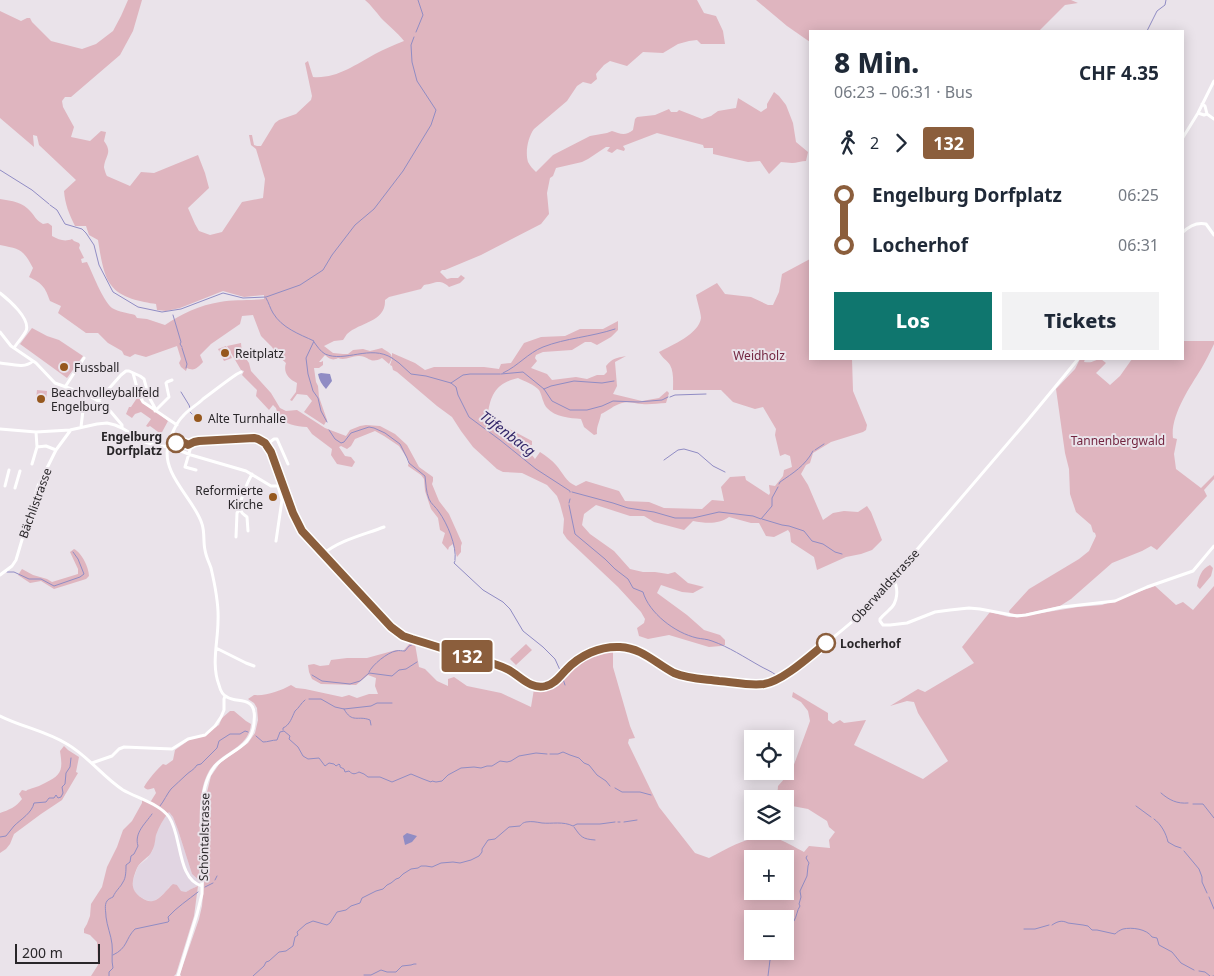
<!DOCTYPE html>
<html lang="de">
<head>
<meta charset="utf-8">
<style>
  body { margin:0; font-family:"Noto Sans",sans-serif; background:#f2f2f3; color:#1f2937; height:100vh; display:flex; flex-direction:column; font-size:19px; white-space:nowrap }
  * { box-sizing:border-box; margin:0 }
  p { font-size:16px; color:#747a83 }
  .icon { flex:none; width:28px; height:28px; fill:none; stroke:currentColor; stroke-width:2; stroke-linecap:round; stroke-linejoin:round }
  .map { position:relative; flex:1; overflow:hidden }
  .sheet { position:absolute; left:809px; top:30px; width:375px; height:330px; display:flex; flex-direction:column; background:#fff; border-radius:0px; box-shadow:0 2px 12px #0003 }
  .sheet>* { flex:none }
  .badge { padding:0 10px; border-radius:4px; font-size:18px; line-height:32px }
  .buttons { position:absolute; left:744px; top:730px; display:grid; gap:10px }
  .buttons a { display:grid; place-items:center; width:50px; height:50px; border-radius:0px; background:#fff; box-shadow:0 2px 12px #0003; font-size:25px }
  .scale { position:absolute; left:15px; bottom:12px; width:85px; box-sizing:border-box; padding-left:5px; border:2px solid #292629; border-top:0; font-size:14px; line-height:18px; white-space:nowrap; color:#292629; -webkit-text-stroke:4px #eae3ea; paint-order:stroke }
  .map>.badge { position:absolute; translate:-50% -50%; box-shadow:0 0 0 2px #fff }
  .legs { display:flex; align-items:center; gap:8px; height:55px; padding:0 25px; font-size:16px }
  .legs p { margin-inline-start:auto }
  .overview { display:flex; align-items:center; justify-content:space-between; height:85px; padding:0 25px }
  h1 { font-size:28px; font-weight:800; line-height:38px }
  .primary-button { display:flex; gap:10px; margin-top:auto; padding:10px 25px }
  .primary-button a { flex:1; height:58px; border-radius:0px; background:#0f766e; color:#fff; font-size:20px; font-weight:800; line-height:58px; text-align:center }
  .primary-button a+a { background:#f2f2f3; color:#1f2937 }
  ul { padding:0 25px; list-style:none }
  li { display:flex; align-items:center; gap:18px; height:50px; font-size:19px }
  li i { display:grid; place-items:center; width:8px; height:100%; margin:0 6px; background:currentColor }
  li i::after { content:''; width:12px; height:12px; margin:-6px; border:4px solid; border-radius:50%; background:#fff }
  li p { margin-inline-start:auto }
  li:first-child i { background:linear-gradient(#0000 50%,currentColor 0) }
  li:last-child i { background:linear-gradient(currentColor 50%,#0000 0) }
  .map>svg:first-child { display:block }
</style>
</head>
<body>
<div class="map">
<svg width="1214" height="976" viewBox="0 0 1214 976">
  <rect width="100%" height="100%" fill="#eae3ea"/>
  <path fill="#e1d5e2" d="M169 812 173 817 178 830 192 874 201 882 198 886 191 889 186 892 180 891 177 885 169 887 166 892 157 899 152 902 146 900 137 895 133 889V880L138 866 147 859 153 850 156 834 164 818Z"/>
  <path fill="#dfb5bf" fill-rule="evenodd" d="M128 0H142L133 31 120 55 71 97H65L62 101 63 107 74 127 71 137 90 141 101 131 106 132 104 141C113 153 105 156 104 167 104 168 106 175 107 176L130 186 141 172 154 173 198 155 205 173 209 188 188 208 195 224 199 231 210 235 222 232 242 202 263 198 265 179 256 149 251 145 249 135H252L254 145 257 146H261L275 123 279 120 296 114 311 100 312 96 305 63 308 61 313 77C336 79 355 65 375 54 384 49 394 45 404 41 397 32 389 26 381 18 376 12 371 5 365 0H697L704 13 716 16 723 31 725 44H701L697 40 689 41 678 44 663 53 643 52 627 66 610 61 604 65 596 74 597 79 591 84 583 82 577 86 567 101 534 129C528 137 525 152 528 162 530 166 533 169 536 172L553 155 590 136 607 133 612 131C620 134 626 136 633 130L635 119 637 117 655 115 669 109 671 112H677L679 110 692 115 702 119 711 116 718 111 736 108 738 98 761 112 767 108V104L774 92 779 96 786 105 793 123 796 142 808 152 806 161C802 161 796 163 792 163 788 163 785 162 781 162L769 174 760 161 748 162 713 154V148H704L703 145 657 133 623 146 625 149 624 151 617 149 612 153 607 151 610 147H606L588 159 582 162 556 168 553 176 550 178 547 193 549 214 541 224 481 255 445 270H442L440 272 447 279 451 278H458L461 275 465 278 460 283 449 287C439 278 435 284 424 285L421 289 389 297 385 300C386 322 360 322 347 334 346 335 344 339 343 340L334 341 324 346 333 353 343 354H348L353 350 363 349 370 351 382 348C388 353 396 353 389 364L382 358C369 365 369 355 358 356 351 356 345 361 338 358 333 361 329 359 325 355L319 362H321L323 361V365L319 368H314L316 382 318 386 319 397 327 420 324 425 304 412 312 401 307 395 297 394 292 401 290 400 296 392 297 383C288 379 283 372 286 363L276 354 272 347 261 336 253 315 242 316 240 324 211 344 200 355 203 362C198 367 195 372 187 368L186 371 181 367 179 363 181 359 177 346 146 357 135 354 130 357 124 355 122 351 108 343 98 333H86L58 313 61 306 50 301C45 287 43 284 29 277L33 268C23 249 20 249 0 245V199C12 201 23 202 31 212 36 218 36 220 43 224L48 223 52 226V236C59 240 65 242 72 239L74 241 79 243 80 245 79 248 84 258 81 259 82 263 87 262C93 274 102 299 112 308 118 312 129 313 135 315L137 318 147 319 165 325C181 314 200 305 220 302 234 299 249 301 264 299V295L244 297 223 291 180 308 166 311 157 310 156 304C142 302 120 298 111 285 103 276 100 252 98 240L89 235 86 226H75C69 214 65 204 64 191L76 180 39 145 37 136 33 135 34 147 0 118V11L21 21 27 18H30L32 22 51 41 82 49 96 44 113 31 121 16Z
    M756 0H1071L1078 3 1065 5 1039 31H810V42L787 26Z
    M810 259V359H852L853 391 867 425 866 430 863 432 831 442 813 453 810 463 806 465 801 474 808 485 823 520 833 513 844 511 858 512 867 506 871 512 882 540 872 550 861 554 846 557 817 570 814 557 791 542 790 533 788 530 774 537 766 536 759 523H751L729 517C718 525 705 523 693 521L684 530 654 522 644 516H630L596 505 584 514 582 525 590 534 614 551 630 569 643 572H655L668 574 675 572 688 583 704 587 693 593 682 592 661 585 657 593 687 615 704 630 720 635 725 640V645L721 646 709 647 669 635 648 639 639 636 637 628 644 623 645 619 641 612 618 587 567 539 563 533 564 519 560 504 557 496 547 485 522 473 503 472 497 469 473 447 461 431 452 417 437 406 397 372 393 370 392 366 390 365 392 359V353L415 363 425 370 434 367H484L499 369 501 364 511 363 524 343 541 337 565 336 580 329H603L618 321V330L611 337 597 345 591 342H585L572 350 543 352 536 355 535 358 537 361 531 368 547 374 552 380 576 377 587 379 597 375H604L607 372 606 366C613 358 616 358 626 356L615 362 617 386 613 394 642 401 659 398 667 391 669 393 666 403C658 403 650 405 642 404 636 404 628 401 622 403 614 405 608 411 601 414 600 421 596 427 597 434L594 435 584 427 581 419C570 418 555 417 547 408 543 404 542 395 539 390 535 385 524 381 518 378 497 383 491 393 488 413L498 423 532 441V445H527L528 450 535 459 540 452C546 456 552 460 556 465 564 474 565 481 576 486L586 481 619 491 625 501 649 502 664 508 702 509 712 500 724 501 721 487 730 477 745 476 746 480 769 495 770 493 769 485 775 486 783 476 784 470 792 467 790 456 785 454 780 456 775 435 776 429 763 407 755 409 733 402 721 390H673C673 383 674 372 670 365 667 360 662 358 659 352 672 345 699 334 701 318 701 313 697 301 696 295L717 283 725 294 751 297 768 305H773L779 292 782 274Z
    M32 328 47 336 59 340 83 356 67 378 20 344Z
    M1183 341H1214V344C1210 352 1206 361 1201 369 1190 387 1170 416 1173 438L1177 439 1174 454 1176 469 1201 488 1214 475V479L1204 490 1207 496 1157 550 1151 546 1142 551 1112 563 1071 599 1060 606 1024 614H1010L1009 611 1029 589 1079 559 1089 551 1096 536 1095 533 1093 532 1091 525 1076 512 1070 494 1069 469 1065 453 1056 389 1075 369 1080 359H1085L1084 362C1087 362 1091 363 1094 361 1101 358 1100 358 1106 363L1096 373 1110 385 1120 376 1132 359H1182Z
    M241 343 242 353 249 363 251 371 271 393 280 408 286 411 297 410 325 428 346 436 350 430 360 426 366 425 380 426 395 434 407 445 419 467 433 477V481L432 484 439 501 449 514 462 543 461 546V552L457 557 453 544 449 547 448 550 442 543 445 533 440 530 438 518 431 509 425 491 424 479 421 475 408 466 409 461 399 446 384 436 375 431 355 439 351 446 347 449 341 446 339 447 345 456 351 457 355 462 352 467 337 464 331 455 332 449 312 434 307 427C296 427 286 423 276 418L278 415 276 408 273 405 269 410 256 396 257 390 242 375 244 371 241 370 227 346Z
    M226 346 232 358 224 361 218 349Z
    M37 390 47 391 46 403 36 401Z
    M139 395 144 401 168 421 161 434 150 426 148 427 146 426 151 419 141 412 135 414 132 418 126 414 129 407H131Z
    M74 549C82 553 89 568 89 576L86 579 54 589 41 581 30 583 18 575 22 569 33 575 47 579 52 582 78 574V569L70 552Z
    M1210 565 1213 568 1211 576 1200 589 1197 586C1199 577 1201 569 1210 565Z
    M1155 586 1176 605 1183 602 1193 610 1214 586V976H181L180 974 199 919 202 906 205 872V800L211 776 220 763 248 743 255 733 258 720 257 708 254 703 248 699 254 695C267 696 280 691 291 685L296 688 305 689 342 697 349 695 357 698 369 694H378L375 686 376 678 368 675 356 685 321 684 312 679 309 672 308 665 314 664 320 666 329 665 331 660 347 658H367L396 650 403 651 410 643 415 644 419 667 425 669 437 681 448 686V679L454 677 467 686 501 693 531 707 534 689H544L548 688C568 671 586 653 613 650V667L630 726 635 738 629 739 628 743 659 807 695 853 709 858C729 848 751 833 775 838 783 840 796 848 804 852L809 846 830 848 829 840 835 832 829 827 827 821 808 809 787 805 785 803V799L777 798 778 786 792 770 810 721 808 711 801 702 792 697 793 692 828 713V720L833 724 840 720 844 723 866 720 854 745 923 779 948 761 918 713 914 702 907 701 890 706 918 689 925 692 974 663 962 647 990 612 1009 617H1017L1078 607 1102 605ZM752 859H785V891H752ZM752 919H785V951H752Z
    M526 644 532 650 516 665 510 659Z
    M230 711H234L246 721 251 724C249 749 221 751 209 771 197 792 200 824 200 847 200 859 200 871 201 882L192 874 178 830 173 817 169 812C163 819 159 827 156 835 155 840 155 846 152 851 149 858 140 861 137 868 132 880 129 890 142 898 145 900 149 902 153 901 161 899 167 889 173 884L177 885 181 891 186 892 191 889 198 886 194 916 176 974 174 976H91L98 965 97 942 90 935 84 933V929L87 924 90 916 91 904 102 887 107 867 117 847 123 830 132 821 142 803V800L151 801 156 793 154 788C149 789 147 791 144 787 147 781 158 768 163 764L166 765 173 760 175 750 192 738 204 734 219 725 222 718Z
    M64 746 68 750 79 757 76 772 78 773 62 800 41 814 14 834 10 844 6 849 0 853V813C9 810 16 807 22 799L19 794 22 790 26 791C28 789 31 789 33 788 37 787 41 785 45 783 62 775 63 770 60 751Z"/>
  <path fill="#908cc4" d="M321 373 330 374 332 381 326 389C322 385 319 380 318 374Z
    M407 833 417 836 412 842 405 845 403 836Z"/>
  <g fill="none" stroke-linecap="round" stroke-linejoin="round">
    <path stroke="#908cc4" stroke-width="1" d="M1147 31 1157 11 1165 5 1166 0
      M416 32 423 15 418 0
      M0 170 32 190 49 204
      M50 205 57 210 65 224 82 229 86 233 94 245 99 265 113 292 138 307 162 312 181 309 223 293 243 298 266 297 300 285 323 270 332 255 355 225 374 209 403 171 431 125 436 110 417 81 412 62 411 45 414 37
      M266 298C269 303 270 308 273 313 282 328 299 334 314 341L306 358 308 374 313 391 318 398 321 411 327 422
      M173 315 181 342 180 344 182 347
      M314 342C317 346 320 351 325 354 345 363 370 344 392 358
      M182 348 187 364 186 368
      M392 358 399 363 411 374 426 376 451 383 456 387 458 395 469 417 500 440 536 469 570 491V492
      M503 373C518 366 528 353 543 347 566 338 591 337 615 329
      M501 374 523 372 544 389 552 401 570 410H587L602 406 613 401 638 402 662 400 668 397
      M451 383 463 375 470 374H500
      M544 389 551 386 574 381 602 383 614 381
      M181 392 189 405 190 408
      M670 397 675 395 706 394
      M190 412 192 414
      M329 430 335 439 341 443 344 442 351 433 369 427 374 428 385 433 400 444 407 458 409 463 425 476C426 484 426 492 429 499 431 504 436 507 439 512 447 523 457 546 455 560
      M815 450 824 444
      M664 460 678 450 684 449 698 453 713 466 725 472
      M779 484 780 482C793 473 805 466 813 451
      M572 492 613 503 628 508 654 512 675 518H693L719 512 753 516 761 519 772 506V498L778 487
      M569 503 570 499
      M569 505 575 534 605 559 615 569 628 579 633 588 643 592C649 613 675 633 697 638 702 639 707 639 712 641 729 647 744 657 760 666 765 669 771 671 776 675
      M762 519 782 525 789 526 804 531 812 541 823 544 835 552 842 554
      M455 561 454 563 483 590 503 602 510 609 523 631 543 647 555 659 560 670
      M7 572H14L29 579H41L54 586 80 577 84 574 78 559 73 552
      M369 672C372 665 388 652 396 651 399 650 402 651 405 651L409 646 414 644
      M312 675 322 681 350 684 360 681 369 673 392 676 399 670 406 669 417 662
      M563 679 565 685
      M309 699H321L335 707 344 709 371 706 377 703H392
      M344 709C352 724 358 715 370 720L371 725
      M283 730V728C290 725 292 717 295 711 299 708 301 703 305 700
      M256 736 263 742C268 742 272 740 277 740L280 732 284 731 290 736 289 739 298 747 303 756 308 759 319 758 325 766 329 763 334 764 336 766 339 764 340 765V767L344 769 345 772 349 771C353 775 355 774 359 772L364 774 368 777H380L392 782 411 774 423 779 431 782 432 781 436 782 442 781 448 775 461 768 474 767 481 768 487 766H492L500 761 507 762 511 761 519 756 536 753 547 754
      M550 754H558L563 752 570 755 579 758 584 763 589 765 597 775 606 781 610 786
      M615 788 622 792H640L651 795
      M1161 793C1169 800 1177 804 1188 803
      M1193 804H1203L1214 818
      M160 806C164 801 167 794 171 789 176 784 181 780 186 775 190 771 194 770 197 765L201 764 217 748 219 741 230 734H240L245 731 248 732
      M1136 806 1151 817
      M1154 819C1161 824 1166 833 1168 842L1175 846 1181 848
      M618 822H620
      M624 822 637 820
      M574 827C581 837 582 839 595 840
      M0 837 6 836C9 833 11 829 14 826 21 819 32 813 34 803L46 802 49 798H54L56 795 58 798 61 797 63 793 62 787 65 784 66 773 70 767 71 758
      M1184 851 1199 869 1202 877V882L1207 893
      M215 880 217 876
      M205 887 213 883
      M1209 897 1214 909
      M794 921C797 916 797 910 800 906L799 904 801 897 800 891 807 876 808 866 809 863 806 858 807 856
      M1052 925C1058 921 1062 920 1068 923L1083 925 1088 926 1092 930H1097L1115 934C1117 932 1120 930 1123 929 1132 927 1147 929 1152 937L1157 938 1159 945 1172 952 1181 963 1194 970
      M1024 929H1035L1049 925
      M785 937 789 934 791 927
      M777 954 778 951
      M113 955C128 948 125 939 135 929L168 922 169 921 168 917C177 907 188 900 198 892
      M1199 971 1205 972 1210 976
      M364 975H371L381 970 387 972H396L402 966 411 965 414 964H416
      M109 976V972L113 968C111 960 113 952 112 944 111 935 107 926 106 917 106 912 104 905 107 901 108 899 111 898 113 897 116 890 120 888 123 882 126 878 126 870 126 865L130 862 131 856 134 854 138 846C134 833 145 824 152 814
      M253 976 264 966 266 962 269 961 279 952 286 951 293 946 295 937 298 935 297 932 306 924 313 921 327 925 330 923 337 912 346 910 351 906 360 903 362 898 376 891 383 889 387 885 391 883 396 879 399 878 403 874 411 869 418 868 421 866H426L432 867 441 863 453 862 460 863 471 860 479 856 482 852V849L488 840 495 839 509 827 520 826C522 824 522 823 526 822 532 821 536 822 542 823 552 824 563 821 573 826L577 824H600L615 822
      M768 976 770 960 774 957
      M1213 976H1214"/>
    <path stroke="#fff" stroke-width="3" d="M1202 104 1205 106 1207 114
      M1198 113 1204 115 1207 114 1214 119
      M1182 139 1198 113 1214 81
      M1182 233C1189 226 1197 222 1206 224L1214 235
      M0 293C9 300 31 319 26 331 23 337 17 343 14 348
      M0 332 11 346 36 363 55 383 88 395 98 401 111 412 122 425V428
      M0 363C11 364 25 369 33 361
      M133 373 139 395 143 402 177 425
      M65 387 84 358
      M98 401 121 375 126 371H129L140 376 144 379 149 397 155 408V411L169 397 166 383 167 382 172 380
      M81 427 85 394
      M0 429 36 432 70 430 97 424 107 423 115 425 122 428 145 442 155 445 180 449 194 442 199 441C211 440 250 436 259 440 264 441 266 444 268 447L296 519 302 531 391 627 403 635 412 639 498 666C504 668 510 670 515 674 521 678 527 684 534 686 553 692 565 669 578 660 589 652 603 647 617 647 645 647 657 667 681 676 692 679 704 679 715 681 733 683 755 688 772 682 784 678 795 667 806 659 827 642 848 627 867 608L1027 421 1065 375 1078 359
      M190 444V450L185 467 196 470
      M266 445 274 439H277L288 464
      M37 447 46 446 56 450
      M180 449 181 451 191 455 246 471 271 486H278
      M32 464 37 447 36 432
      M5 486 9 470
      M15 488 20 471
      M248 531 247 517C245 515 242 514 241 511 237 505 248 481 252 474
      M236 537 237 513 240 509
      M276 541 282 500 278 486 283 485
      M323 554C340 540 363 535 384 527
      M0 575 12 566 16 560 38 486 56 450 70 431V430
      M893 579C899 588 898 603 889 610 886 613 883 615 880 619V621L883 625H890L907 623 935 612 950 610 969 608 980 609 1017 616 1026 615 1062 607 1115 601 1147 587 1193 571 1214 546
      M216 648 246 663 254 666
      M0 716C22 727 46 731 67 744 88 756 103 777 123 790 137 798 160 804 169 817 182 835 177 880 202 886
      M92 763 112 756 119 749 124 747 172 749 188 739 205 735 215 726 221 717 224 710V699L225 696
      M178 976 197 914 202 894V809C203 793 205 779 215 766 230 750 252 748 254 723 254 719 255 715 254 712 252 697 236 703 227 697 222 695 220 689 219 685 211 664 218 642 218 621 219 604 215 585 211 568 209 562 206 557 205 550 203 542 205 533 202 524 195 500 161 474 168 446 170 437 176 423 183 416 189 409 197 405 203 399 214 391 225 382 237 374L241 372"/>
  </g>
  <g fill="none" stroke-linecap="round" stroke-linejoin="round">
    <g stroke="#fff" stroke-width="11">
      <path id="line-1" d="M176 443H185L188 445 194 442 199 441 254 438 258 439 265 443 271 452 293 513 302 531 391 627 403 636 412 639C432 645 453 652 473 658 485 661 498 664 509 670 521 677 531 690 546 686 555 684 560 676 566 670 580 655 600 646 620 647 642 648 655 663 674 673 688 679 704 679 719 681 733 682 749 686 764 684 783 681 811 655 826 643"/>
    </g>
    <use href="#line-1" stroke="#8b5e3c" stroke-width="8"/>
  </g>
  <g fill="#96581e" stroke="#eae3ea" stroke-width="2">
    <circle cx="225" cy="353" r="5"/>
    <circle cx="64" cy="367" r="5"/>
    <circle cx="41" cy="399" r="5"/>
    <circle cx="198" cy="418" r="5"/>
    <circle cx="273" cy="497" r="5"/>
  </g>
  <g fill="#fff" stroke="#8b5e3c" stroke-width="2.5">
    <circle cx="176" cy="443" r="9"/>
    <circle cx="826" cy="643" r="9"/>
  </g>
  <g text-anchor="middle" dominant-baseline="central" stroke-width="4" stroke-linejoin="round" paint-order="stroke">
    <g font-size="12" fill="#292629" stroke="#eae3ea" text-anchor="start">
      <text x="235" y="353">Reitplatz</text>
      <text x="74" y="367">Fussball</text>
      <text x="51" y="392">Beachvolleyballfeld<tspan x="51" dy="14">Engelburg</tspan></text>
      <text x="208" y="418">Alte Turnhalle</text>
      <text x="263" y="490" text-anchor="end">Reformierte<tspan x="263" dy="14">Kirche</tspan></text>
    </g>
    <g font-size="12" fill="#732641" stroke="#eae3ea">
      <text x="759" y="355">Weidholz</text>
      <text x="1118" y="440">Tannenbergwald</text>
    </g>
    <g font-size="12" font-weight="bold" fill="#292629" stroke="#eae3ea" text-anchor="end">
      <text x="162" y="436">Engelburg<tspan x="162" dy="14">Dorfplatz</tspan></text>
      <text x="840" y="643" text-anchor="start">Locherhof</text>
    </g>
    <g font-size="12" fill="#292629" stroke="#eae3ea">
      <text transform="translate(35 503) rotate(-70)">Bächlistrasse</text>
      <text transform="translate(885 586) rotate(-48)">Oberwaldstrasse</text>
      <text transform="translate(204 837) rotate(-89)">Schöntalstrasse</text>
    </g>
    <g font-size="14" font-style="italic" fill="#322669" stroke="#eae3ea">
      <text transform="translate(508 433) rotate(37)">Tüfenbacg</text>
    </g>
  </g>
</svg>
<div class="buttons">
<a><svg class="icon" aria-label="locate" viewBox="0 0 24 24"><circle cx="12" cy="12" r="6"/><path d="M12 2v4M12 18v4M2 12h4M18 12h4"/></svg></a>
<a><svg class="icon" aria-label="layers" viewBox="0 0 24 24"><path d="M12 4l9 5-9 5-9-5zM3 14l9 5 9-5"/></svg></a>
<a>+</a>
<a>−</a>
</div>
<div class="scale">200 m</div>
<b class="badge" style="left:467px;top:656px;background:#8b5e3c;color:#fff">132</b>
<section class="sheet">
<div class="overview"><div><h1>8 Min.</h1><p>06:23 – 06:31 · Bus</p></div><b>CHF 4.35</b></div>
<div class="legs"><svg class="icon" aria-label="walk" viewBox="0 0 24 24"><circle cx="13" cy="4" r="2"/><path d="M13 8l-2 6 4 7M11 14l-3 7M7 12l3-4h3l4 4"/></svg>2<svg class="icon" aria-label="forward" viewBox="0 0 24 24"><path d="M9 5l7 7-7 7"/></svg><b class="badge" style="background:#8b5e3c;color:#fff">132</b></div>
<ul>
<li><i style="color:#8b5e3c"></i><b>Engelburg Dorfplatz</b><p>06:25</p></li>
<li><i style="color:#8b5e3c"></i><b>Locherhof</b><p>06:31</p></li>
</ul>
<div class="primary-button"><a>Los</a><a>Tickets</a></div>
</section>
</div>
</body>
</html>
